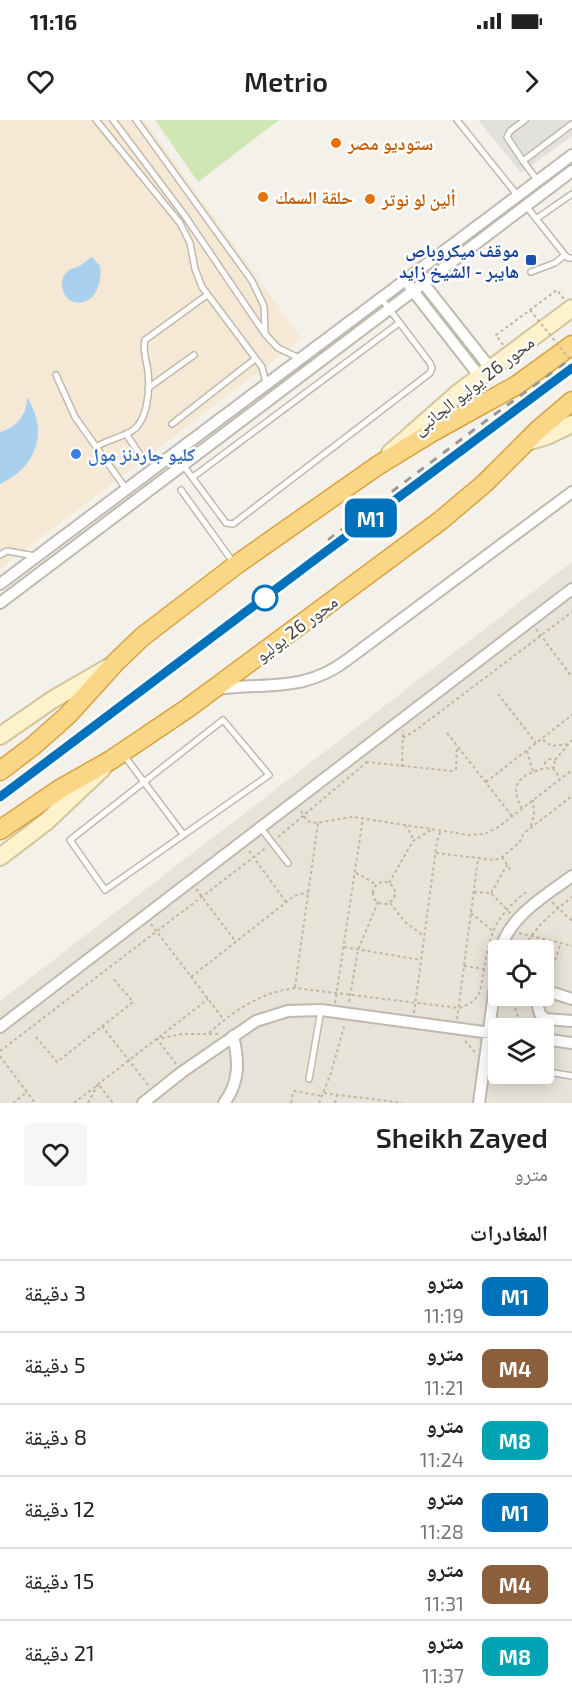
<!DOCTYPE html>
<html lang="ar">
<head>
<meta charset="utf-8">
<style>
  body { margin:0; font-family:"Exo 2","Noto Naskh Arabic",sans-serif; background:#f6f6f6; color:#222; direction:rtl; height:100vh; display:flex; flex-direction:column; font-size:22px; white-space:nowrap }
  * { box-sizing:border-box; margin:0 }
  p { font-size:20px; color:#767676 }
  .icon { flex:none; width:33px; height:33px; fill:none; stroke:currentColor; stroke-width:2; stroke-linecap:round; stroke-linejoin:round }
  .map { position:relative; height:983px; overflow:hidden; direction:ltr }
  .sheet { display:flex; flex-direction:column; background:#fff; flex:1 }
  .sheet>* { flex:none }
  .badge { padding:0 12px; border-radius:9px; font-size:21px; line-height:39px }
  .fabs { position:absolute; left:488px; top:820px; display:grid; gap:12px }
  .fabs a { display:grid; place-items:center; width:66px; height:66px; border-radius:6px; background:#fff; box-shadow:0 3px 15px #0003; font-size:30px }
  .map>.badge { position:absolute; translate:-50% -50%; box-shadow:0 0 0 3px #fff }
  h2 { padding:0 24px; font-size:22px; line-height:54px }
  .round { display:grid; place-items:center; flex:none; width:63px; height:63px; border-radius:6px; background:#f6f6f6 }
  .headline { display:flex; align-items:center; justify-content:space-between; height:102px; padding:0 24px }
  h1 { font-size:28px; font-weight:600; line-height:45px }
  ul { padding:0; list-style:none }
  li { display:flex; align-items:center; gap:18px; height:72px; padding:0 24px; border-top:2px solid #e0e0e0 }
  li div { flex:1 }
  li b { display:block; font-size:22px }
  li em { font-style:normal }
  li .badge { min-width:66px; font-weight:700; text-align:center }
  .status { display:flex; justify-content:space-between; align-items:center; height:42px; padding:0 30px; background:#fff; direction:ltr }
  .status svg { height:16px; fill:currentColor }
  header { display:flex; justify-content:space-between; align-items:center; height:78px; padding:0 24px; background:#fff; font-size:27px; font-weight:600 }
  .map>svg:first-child { display:block }
</style>
</head>
<body>
<div class="status"><b>11:16</b><svg viewBox="0 0 49 12"><path d="M0 12V9h3v3zM5 12V6h3v6zM10 12V3h3v9zM15 12V0h3v12zM26 1h20v11H26zM47 4h2v5h-2z"/></svg></div>
<header><svg class="icon" aria-label="forward" viewBox="0 0 24 24"><path d="M9 5l7 7-7 7"/></svg>Metrio<svg class="icon" aria-label="heart" viewBox="0 0 24 24"><path d="M12 20l-8-8c-3-5 5-10 8-4 3-6 11-1 8 4z"/></svg></header>
<div class="map">
<svg width="572" height="983" viewBox="0 0 572 983">
  <rect width="100%" height="100%" fill="#f4f1ea"/>
  <path fill="#e8e3d8" fill-rule="evenodd" d="M572 442V983H0V881ZM498 831H543V876H498ZM498 909H543V954H498Z"/>
  <path fill="#f5e9d6" d="M0 0H144L302 219 0 449Z"/>
  <path fill="#d0e7b4" d="M155 0H279L198 62Z"/>
  <path fill="#e3e1de" d="M478 0H572V16L521 53Z"/>
  <path fill="#a9d1ef" d="M92 137 100 146C103 161 95 187 74 182 62 179 57 159 68 151 71 148 77 148 81 145 85 143 88 139 92 137Z
    M27 277C49 312 37 347 0 364V312C17 307 27 295 27 277Z"/>
  <g fill="none" stroke-linecap="round" stroke-linejoin="round">
    <g stroke="#c0b9ad" stroke-width="8">
      <path id="service" d="M96 0 180 103 190 123 195 149 202 167 262 247 266 263
        M113 0 185 96 265 214 278 228 299 238
        M136 0 252 161 264 186 265 214
        M457 0 518 76
        M525 0 510 11 507 17 523 41 572 4
        M523 41 538 61
        M526 86 565 135 568 138H572
        M536 99 572 74
        M531 152 555 143 565 135
        M56 255 75 297 126 369
        M148 268 194 235
        M172 304 255 239
        M126 314 143 339
        M96 327C107 320 119 318 130 312 148 303 150 269 148 252 147 241 142 230 145 220L207 175
        M183 345 226 403 233 404 430 253 432 248 430 243 381 178
        M193 357 399 203
        M181 370 233 442
        M0 435 7 431 35 436
        M223 600 269 655 105 770 70 720Z
        M123 634 183 714
        M260 707 288 743
        M485 943 498 945
        M543 951 572 956
        M309 959 321 890"/>
    </g>
    <g stroke="#c0b9ad" stroke-width="14">
      <path id="minor" d="M420 159 491 249
        M410 167 480 257
        M0 464 572 35
        M0 483 572 51
        M217 569C267 562 303 573 347 540L572 372
        M500 831C509 796 545 776 572 756
        M543 874 550 872 572 879
        M541 876 537 883 540 894 545 899 572 901
        M0 907 572 469
        M543 919 572 923
        M143 983 182 952 256 901 288 891 321 890 498 914
        M224 983C240 962 239 941 233 916
        M479 983 498 844"/>
    </g>
    <g stroke="#d3c59b" stroke-width="20">
      <path id="secondary" d="M527 322 547 316 572 304
        M390 333 458 273 572 188
        M0 616 52 580 109 547
        M0 737 46 702 103 648"/>
    </g>
    <g stroke="#d9a240" stroke-width="21">
      <path id="trunk" d="M0 651 33 626 68 595 115 543 142 517 236 445 377 346 429 314 517 265 572 225
        M0 710 60 669 111 640 188 588 440 401 485 363 538 310 572 281"/>
    </g>
    <path stroke="#c1b59e" stroke-width="2" stroke-dasharray="3 3" stroke-linecap="butt" d="M503 225 496 215 557 170 564 179
      M536 509 572 557
      M498 574 536 623
      M447 613 512 696
      M403 618 416 610 572 492
      M543 620 552 626 567 624
      M527 631 533 651
      M545 644a5 5 0 1 1 10 0a5 5 0 1 1-10 0Z
      M555 640 572 620
      M366 642 452 651 456 649 457 626
      M402 647 403 610
      M553 648 560 658
      M486 662 572 595
      M522 689C507 661 523 655 545 648
      M301 691C303 695 306 700 310 702 315 705 345 697 354 697L469 715 484 714 497 708 572 650
      M405 705 411 714 413 721
      M531 706 534 695 533 680
      M278 717 367 642
      M249 731 286 782
      M436 733 495 740 502 737 519 723 524 713 572 676
      M502 737 511 751
      M356 753 366 758 376 765
      M373 773a11 11 0 1 1 22 0a11 11 0 1 1-22 0Z
      M389 763 413 721 431 710
      M196 769 236 822
      M474 772 491 773 511 794
      M491 773 507 745
      M552 782 572 801
      M390 783 405 802 424 816
      M471 793 494 812
      M151 804 224 900
      M519 813 572 826
      M344 827 421 840
      M523 831C534 807 552 793 572 777
      M464 846 485 849
      M191 857 294 776 308 772
      M547 863 561 823
      M295 867 318 703
      M515 876C513 895 521 906 540 908
      M504 879 528 882
      M349 882 358 830 378 782
      M335 883 363 698
      M414 893 437 721 441 710
      M457 899 478 739
      M102 906 148 965
      M209 913C235 890 259 873 295 868L459 888C483 880 480 870 484 849 486 837 489 823 493 812 499 796 512 783 526 772
      M36 917 57 942 133 882 112 857
      M465 921 475 932
      M0 931 267 727
      M0 936 35 983
      M176 944 157 919 182 914H218
      M324 973 403 983
      M13 983 27 972
      M74 983 208 879
      M88 983 98 964 113 983
      M291 983 293 972 295 971 322 976
      M319 983 331 953 345 903
      M335 983 337 975"/>
    <use href="#service" stroke="#fff" stroke-width="5"/>
    <use href="#minor" stroke="#fff" stroke-width="10"/>
    <use href="#secondary" stroke="#fdf2cc" stroke-width="16"/>
    <use href="#trunk" stroke="#fad786" stroke-width="18"/>
    <path stroke="#989898" stroke-width="3" stroke-dasharray="8 8" stroke-linecap="butt" d="M328 420 487 300 572 238
      M0 677 197 529"/>
    <path stroke="#c1b59e" stroke-width="2" stroke-dasharray="3 3" stroke-linecap="butt" d="M530 190 572 242"/>
  </g>
  <g fill="none" stroke-linecap="round" stroke-linejoin="round">
    <g stroke="#fff" stroke-width="14">
      <path id="line" d="M0 677C191 533 380 390 572 248"/>
    </g>
    <use href="#line" stroke="#0072bc" stroke-width="9"/>
  </g>
  <g fill="#e8710a" stroke="#fff" stroke-width="2">
    <circle cx="336" cy="23" r="6"/>
    <circle cx="263" cy="77" r="6"/>
    <circle cx="370" cy="79" r="6"/>
  </g>
  <rect fill="#1a4fb4" stroke="#fff" stroke-width="2" x="525" y="134" width="12" height="12" rx="3"/>
  <circle fill="#3f7fe0" stroke="#fff" stroke-width="2" cx="76" cy="334" r="6"/>
  <circle fill="#fff" stroke="#0072bc" stroke-width="3" cx="265" cy="478" r="12"/>
  <g text-anchor="middle" dominant-baseline="central" stroke-width="5" stroke-linejoin="round" paint-order="stroke">
    <g font-size="18" font-weight="bold" fill="#c56008" stroke="#fff" text-anchor="start">
      <text x="348" y="23">ستوديو مصر</text>
      <text x="275" y="77">حلقة السمك</text>
      <text x="382" y="79">ألين لو نوتر</text>
    </g>
    <g font-size="18" font-weight="bold" fill="#164399" stroke="#fff" text-anchor="end">
      <text x="519" y="130">موقف ميكروباص<tspan x="519" dy="21">هايبر - الشيخ زايد</tspan></text>
    </g>
    <g font-size="18" fill="#484238" stroke="#fff">
      <text transform="translate(473 265) rotate(-38)">محور 26 يوليو الجانبى</text>
      <text transform="translate(296 508) rotate(-37)">محور 26 يوليو</text>
    </g>
    <g font-size="18" font-weight="bold" fill="#366cbe" stroke="#fff" text-anchor="start">
      <text x="88" y="334">كليو جاردنز مول</text>
    </g>
  </g>
</svg>
<div class="fabs">
<a><svg class="icon" aria-label="locate" viewBox="0 0 24 24"><circle cx="12" cy="12" r="6"/><path d="M12 2v4M12 18v4M2 12h4M18 12h4"/></svg></a>
<a><svg class="icon" aria-label="layers" viewBox="0 0 24 24"><path d="M12 4l9 5-9 5-9-5zM3 14l9 5 9-5"/></svg></a>
</div>
<b class="badge" style="left:371px;top:398px;background:#0072bc;color:#fff">M1</b>
</div>
<section class="sheet">
<div class="headline"><div><h1>Sheikh Zayed</h1><p>مترو</p></div><a class="round"><svg class="icon" aria-label="heart" viewBox="0 0 24 24"><path d="M12 20l-8-8c-3-5 5-10 8-4 3-6 11-1 8 4z"/></svg></a></div>
<h2>المغادرات</h2>
<ul>
<li><span class="badge" style="background:#0072bc;color:#fff">M1</span><div><b>مترو</b><p>11:19</p></div><em>3 دقيقة</em></li>
<li><span class="badge" style="background:#8b5e3c;color:#fff">M4</span><div><b>مترو</b><p>11:21</p></div><em>5 دقيقة</em></li>
<li><span class="badge" style="background:#00a3b4;color:#fff">M8</span><div><b>مترو</b><p>11:24</p></div><em>8 دقيقة</em></li>
<li><span class="badge" style="background:#0072bc;color:#fff">M1</span><div><b>مترو</b><p>11:28</p></div><em>12 دقيقة</em></li>
<li><span class="badge" style="background:#8b5e3c;color:#fff">M4</span><div><b>مترو</b><p>11:31</p></div><em>15 دقيقة</em></li>
<li><span class="badge" style="background:#00a3b4;color:#fff">M8</span><div><b>مترو</b><p>11:37</p></div><em>21 دقيقة</em></li>
</ul>
</section>
</body>
</html>
